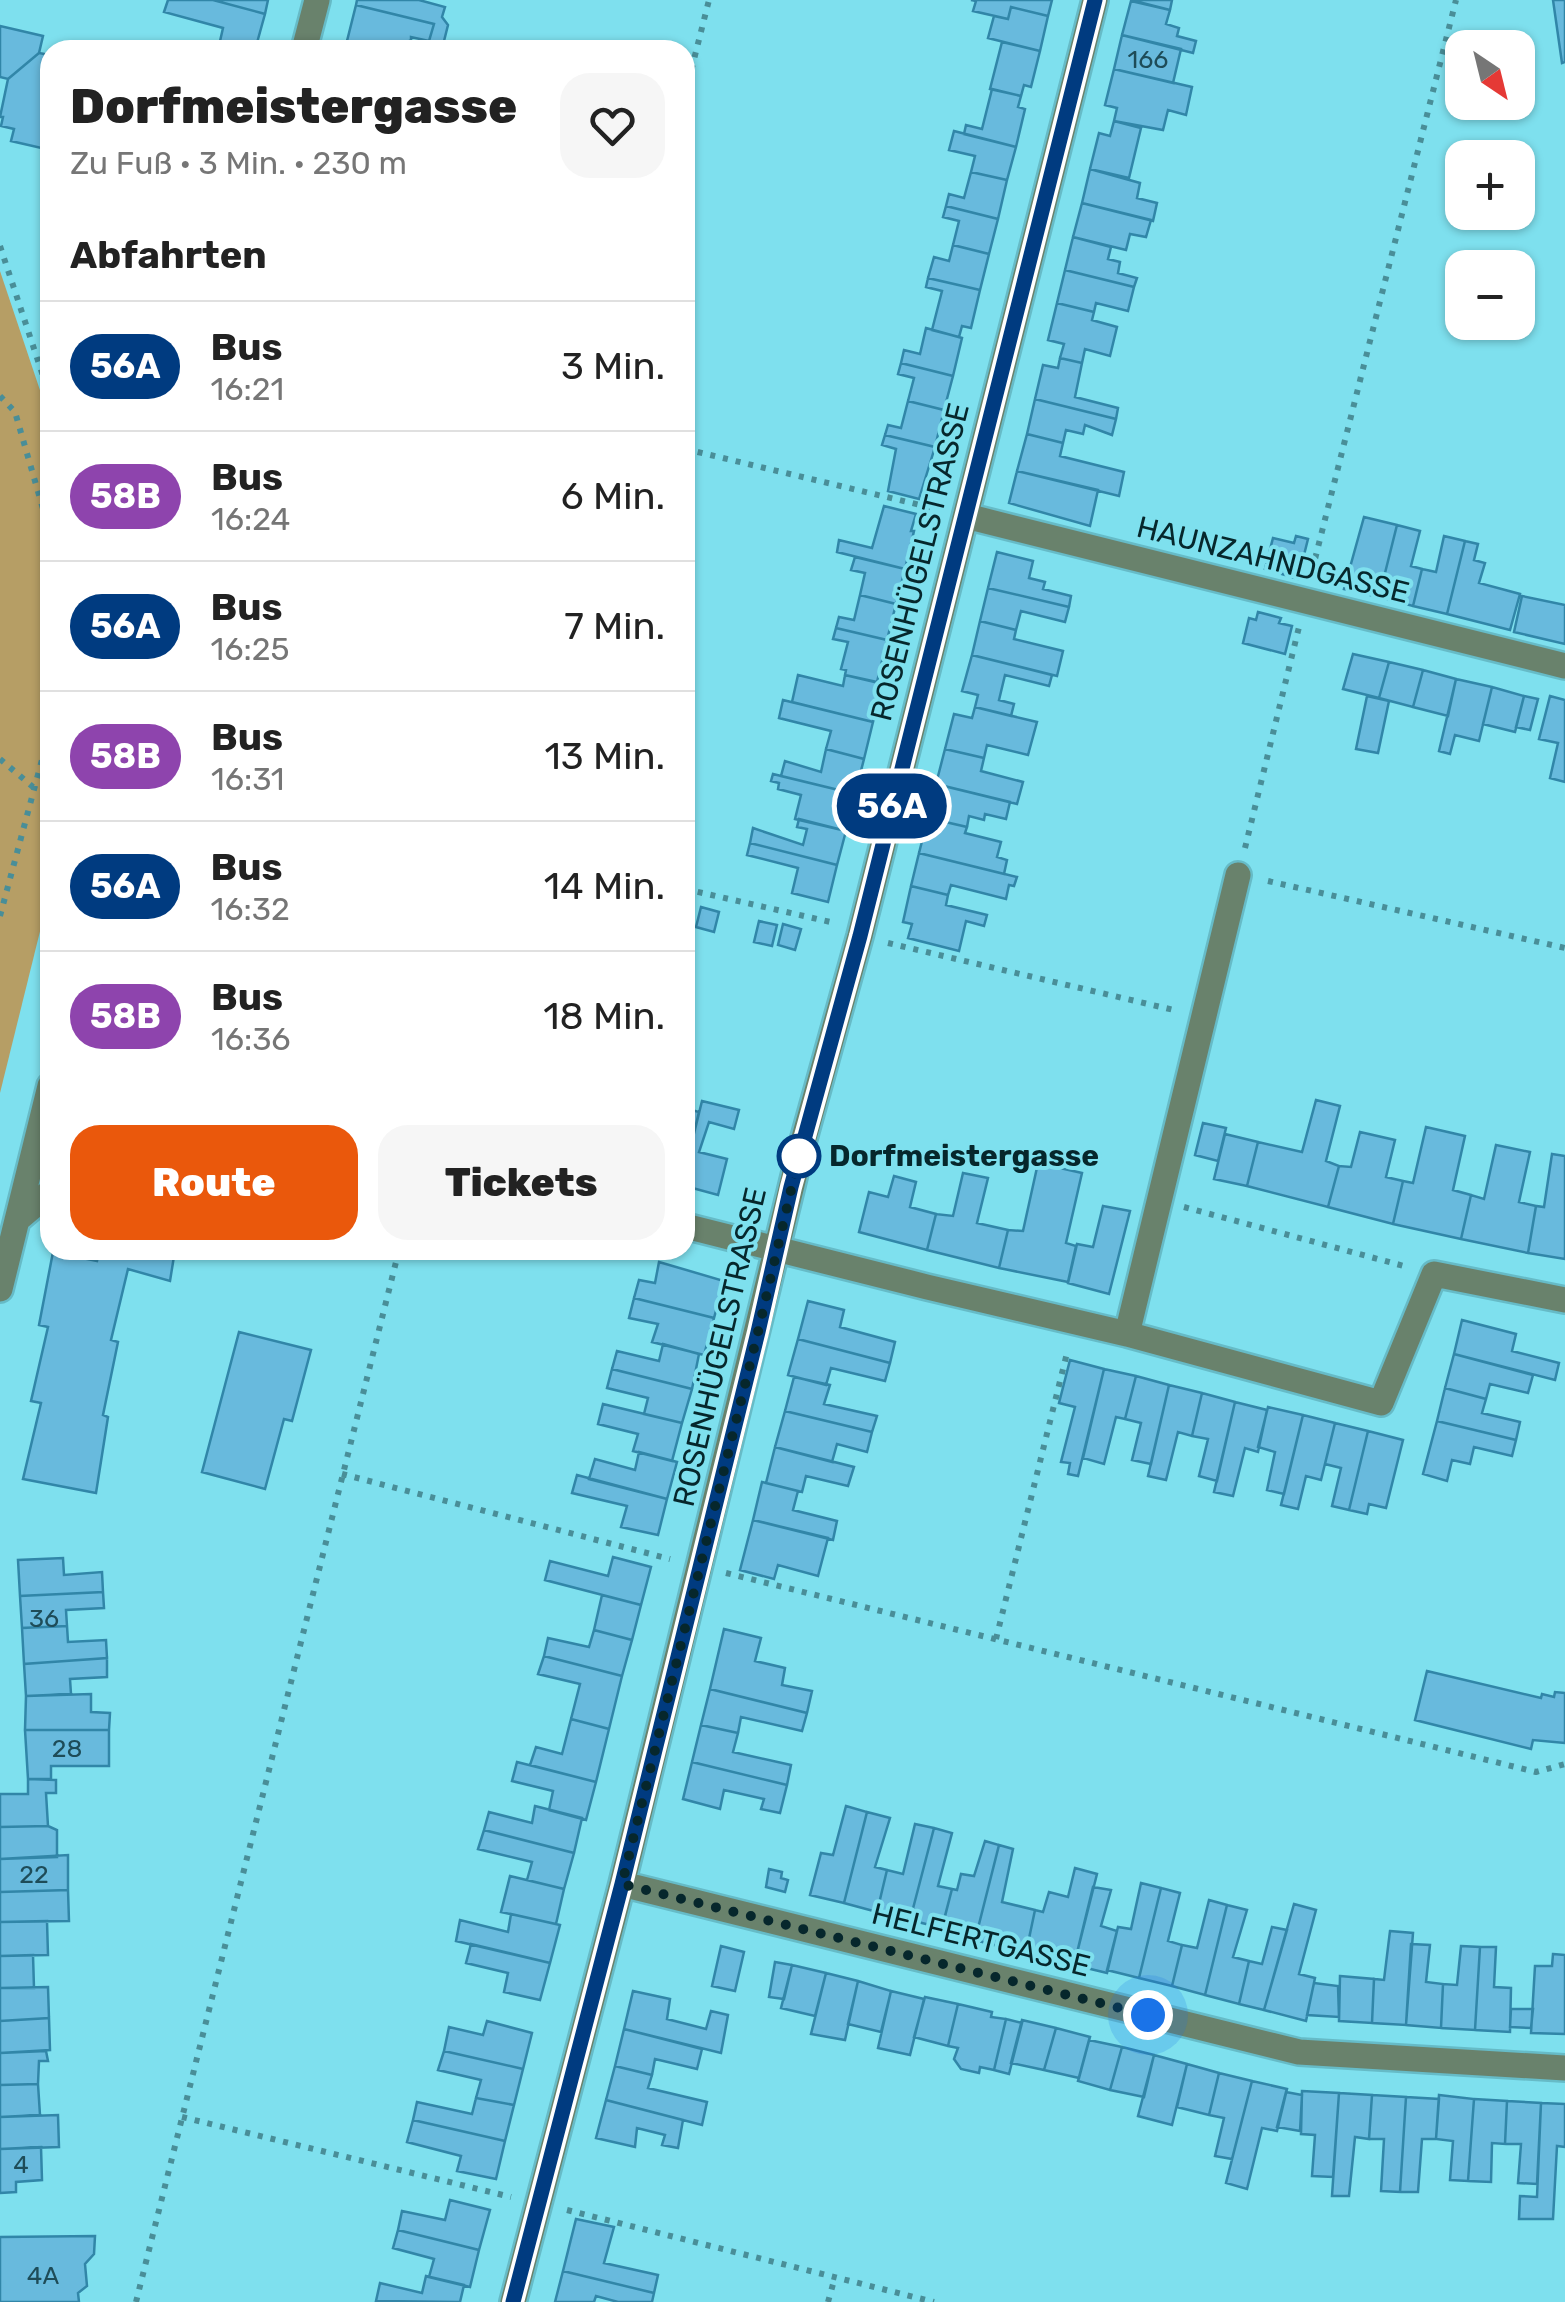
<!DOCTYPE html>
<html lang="de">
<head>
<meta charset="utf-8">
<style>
  body { margin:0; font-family:Rubik,sans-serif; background:#f6f6f6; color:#222; height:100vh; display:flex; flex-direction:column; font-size:38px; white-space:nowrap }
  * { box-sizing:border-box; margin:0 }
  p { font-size:32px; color:#767676 }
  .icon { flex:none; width:55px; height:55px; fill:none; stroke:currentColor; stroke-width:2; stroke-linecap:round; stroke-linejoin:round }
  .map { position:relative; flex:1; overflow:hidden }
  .sheet { position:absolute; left:40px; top:40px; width:655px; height:1220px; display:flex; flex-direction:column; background:#fff; border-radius:30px; box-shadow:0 2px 8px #0004 }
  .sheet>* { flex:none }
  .badge { padding:0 20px; border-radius:32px; font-size:35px; line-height:65px }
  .needle { width:65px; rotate:145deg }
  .tools { position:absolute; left:1445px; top:30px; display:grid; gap:20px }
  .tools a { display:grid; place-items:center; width:90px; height:90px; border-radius:20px; background:#fff; box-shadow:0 2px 8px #0004; font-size:50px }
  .you { position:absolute; width:50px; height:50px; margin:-25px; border:8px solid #fff; border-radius:50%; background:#1a73e8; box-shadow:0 0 0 15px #1a73e833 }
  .map>.badge { position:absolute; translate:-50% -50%; box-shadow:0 0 0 5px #fff }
  h2 { padding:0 30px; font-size:38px; line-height:90px }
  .round { display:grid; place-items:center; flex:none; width:105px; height:105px; border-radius:30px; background:#f6f6f6 }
  .head { display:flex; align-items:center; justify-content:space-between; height:170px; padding:0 30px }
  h1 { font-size:48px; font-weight:800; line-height:75px }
  .cta { display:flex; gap:20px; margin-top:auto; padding:20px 30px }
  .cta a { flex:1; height:115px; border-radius:30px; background:#ea580c; color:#fff; font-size:40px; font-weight:800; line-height:115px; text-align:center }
  .cta a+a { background:#f6f6f6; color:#222 }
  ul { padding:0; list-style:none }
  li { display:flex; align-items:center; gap:30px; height:130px; padding:0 30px; border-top:2px solid #e0e0e0 }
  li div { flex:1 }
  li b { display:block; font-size:38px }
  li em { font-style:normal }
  li .badge { min-width:110px; font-weight:700; text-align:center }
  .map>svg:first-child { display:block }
</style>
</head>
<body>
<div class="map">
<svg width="1565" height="2302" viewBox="0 0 1565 2302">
  <rect width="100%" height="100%" fill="#7ee0ee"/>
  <path fill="#b69e65" d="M0 271 50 420V891L0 1093Z"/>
  <path fill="#68badd" stroke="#3186a8" stroke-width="2.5" d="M168 0H213L265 14 255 50H218L223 28 164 12Z
    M213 0H268L265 14Z
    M357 0H419L445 7 442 17 448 25 443 45 429 41 434 24 356 5Z
    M971 0H1052L1048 16 1011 7 1008 19 973 11 976 1Z
    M1131 0H1172L1170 10Z
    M1553 0H1565V62L1562 63Z
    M1131 1 1170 10 1166 24 1179 28 1177 36 1196 41 1193 53 1122 35Z
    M356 5 434 24 429 41 411 37V40L391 50 347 41Z
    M1011 7 1048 16 1040 51 988 38 994 16 1008 19Z
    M0 26 43 36 39 53 8 79 0 77Z
    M1122 35 1181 49 1173 83 1114 69Z
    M347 41 383 50H345Z
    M1002 42 1040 51 1031 87 1024 85 1021 96 990 89Z
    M39 53 50 55V150L11 141 14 129 1 126 3 117H0L8 79Z
    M1114 69 1192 87 1186 115 1168 110 1163 130 1114 121 1117 108 1105 105Z
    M992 89 1021 96 1018 107 1025 109 1016 147 964 134 966 125 982 129Z
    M1114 121 1141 128 1129 178 1090 169 1099 133 1110 136Z
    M954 131 1016 147 1007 180 971 172 975 156 949 150Z
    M1090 169 1140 183 1137 198 1157 203 1153 221 1082 203Z
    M971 172 1007 180 998 219 946 206 949 194 964 198Z
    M1082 203 1151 220 1146 237 1130 234 1126 250 1073 237Z
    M946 206 998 219 989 254 953 245 959 221 943 217Z
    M1073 237 1111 247 1108 259 1120 262 1118 273 1137 278 1134 287 1065 270Z
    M953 245 989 254 980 290 928 278 934 257 949 261Z
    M1065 270 1134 287 1128 311 1096 303 1094 312 1057 303Z
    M928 278 980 290 971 328 962 326 959 337 932 330 942 291 926 287Z
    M1057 303 1094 312 1092 320 1117 327 1110 356 1085 349 1082 363 1060 358 1064 344 1048 340Z
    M926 328 962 338 953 376 901 363 904 350 920 354Z
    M1060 358 1082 363 1075 397 1118 408 1116 419 1035 399 1043 365 1058 368Z
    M901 363 953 376 944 410 908 401 914 378 898 374Z
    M1035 399 1116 419 1112 435 1085 425 1083 434 1066 430 1063 443 1027 434Z
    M908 401 944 410 935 447 885 435 888 425 901 428Z
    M1027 434 1063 443 1060 456 1124 472 1119 496 1017 471Z
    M885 435 935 447 919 499 888 491 896 449 882 445Z
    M1017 471 1098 490 1090 526 1009 503Z
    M884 506 916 514 911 531H914L905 569 837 552 839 540 872 548Z
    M1364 517 1397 525 1379 597 1344 589Z
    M1397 525 1420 531 1411 566 1422 569 1413 606 1379 597Z
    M1296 536 1308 539 1298 579 1265 569 1273 538 1294 543Z
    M1444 536 1465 541 1447 614 1413 606 1422 569 1436 572Z
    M1465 541 1478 544 1474 560 1485 563 1479 583 1520 594 1510 630 1447 614Z
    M997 552 1033 561 1029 578 1045 582 1043 589 1071 596 1069 607 988 588Z
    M855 557 905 569 896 604 860 595 865 573 851 570Z
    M988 588 1069 607 1065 622 1021 611 1016 630 980 621Z
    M860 595 896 604 887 640 836 628 839 617 854 620Z
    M1522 596 1565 605V644L1514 632Z
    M1258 612 1281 618 1279 623 1292 626 1285 654 1243 643 1249 618 1256 620Z
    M980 621 1016 630 1014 639 1063 651 1057 676 972 655Z
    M836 628 887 640 877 682 845 675 846 670 841 669 848 642 833 639Z
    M1353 654 1389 662 1379 698 1343 689Z
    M972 655 1052 675 1049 686 1005 675 999 700 1014 704 1011 716 975 707 978 695 962 691Z
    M1389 662 1423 670 1413 707 1379 698Z
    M1423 670 1456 679 1448 716 1413 707Z
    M798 675 843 686 845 675 883 684 873 722 792 702Z
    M1456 679 1492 687 1479 741 1455 735 1450 754 1439 751Z
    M1492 687 1524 696 1515 732 1483 724Z
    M1367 696 1389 701 1378 753 1356 749Z
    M1524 696 1538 699 1530 730 1516 727Z
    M1550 696 1565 700V782L1550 778 1558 743 1539 739Z
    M783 700 873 722 864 759 826 749 831 731 779 718Z
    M975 707 1037 722 1028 755 987 745 984 758 945 749 954 714 972 718Z
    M826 749 864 759 855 794 781 776 785 761 821 772Z
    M945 749 984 758 981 771 1023 782 1017 804 936 784Z
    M773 774 855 794 846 831 795 819 801 795 778 789 779 783 771 781Z
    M936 784 1010 802 1006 819 985 814 984 820 969 816 967 827 928 818Z
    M928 818 967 827 965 833 1001 842 997 857 1007 860 1004 874 919 853Z
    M799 819 846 831 837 865 750 843 753 828 803 845 807 829 797 827Z
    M750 843 837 865 828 902 792 893 798 868 747 855Z
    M919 853 1017 877 1014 886 1009 885 1006 899 951 885 948 895 911 886Z
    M911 886 948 895 946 905 987 915 984 926 966 921 959 951 908 938 912 924 903 922Z
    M701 907 719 912 714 932 696 927Z
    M759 921 777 925 772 946 754 942Z
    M783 924 801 929 795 950 778 945Z
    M1316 1100 1340 1106 1326 1161 1339 1166 1328 1207 1247 1186 1258 1142 1302 1152Z
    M702 1101 739 1110 734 1129 709 1122 699 1152 727 1159 718 1195 685 1186V1170Z
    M685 1108 699 1112 685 1170Z
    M1203 1123 1226 1128 1218 1161 1195 1155Z
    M1426 1127 1465 1136 1453 1190 1471 1195 1461 1239 1393 1224 1403 1181 1413 1183Z
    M1360 1132 1395 1140 1386 1177 1403 1181 1393 1224 1328 1207 1339 1166 1351 1167Z
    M1225 1134 1258 1142 1247 1186 1214 1179Z
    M1496 1145 1530 1152 1519 1202 1536 1206 1528 1253 1461 1239 1471 1195 1484 1199Z
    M1552 1154 1565 1156V1259L1528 1253 1536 1206 1544 1207Z
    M1038 1163 1082 1173 1066 1243 1076 1246 1068 1282 999 1268 1008 1230 1023 1231Z
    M963 1173 988 1178 977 1223 1008 1230 999 1268 927 1250 936 1214 953 1216Z
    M894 1176 916 1182 910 1207 936 1214 927 1250 859 1232 869 1192 888 1197Z
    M1103 1206 1130 1211 1109 1294 1068 1283 1077 1244 1093 1247Z
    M99 1250H175L170 1281 128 1269 111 1340 118 1342 103 1415 108 1417 96 1493 23 1479 41 1403 31 1401 48 1327 39 1325 53 1252 97 1261Z
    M659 1262 724 1281 714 1318 634 1298 639 1280 655 1283Z
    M634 1298 714 1318 704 1355 652 1342 658 1324 629 1318Z
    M808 1301 844 1310 840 1327 895 1342 890 1363 798 1339Z
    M1462 1320 1516 1334 1512 1351 1559 1363 1555 1380 1454 1354Z
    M239 1332 311 1350 292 1421 284 1419 265 1489 202 1472Z
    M798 1339 890 1363 885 1381 831 1368 826 1385 788 1375Z
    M663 1344 699 1354 692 1389 612 1369 617 1351 659 1361Z
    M1454 1354 1533 1375 1528 1393 1490 1384 1486 1399 1445 1388Z
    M1070 1360 1104 1369 1078 1476 1068 1474 1070 1463 1061 1462 1075 1407 1059 1403Z
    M612 1369 692 1389 682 1423 644 1414 648 1398 607 1388Z
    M1104 1369 1136 1376 1125 1419 1116 1417 1104 1464 1083 1458Z
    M1136 1376 1169 1385 1151 1464 1132 1460 1141 1423 1125 1419Z
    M794 1377 830 1385 824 1404 877 1416 872 1432 785 1411Z
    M1169 1385 1202 1393 1192 1436 1178 1432 1166 1480 1148 1476Z
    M1445 1388 1486 1399 1482 1413 1520 1422 1516 1440 1437 1421Z
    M1202 1393 1235 1402 1217 1481 1199 1476 1208 1439 1192 1436Z
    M1235 1402 1267 1410 1258 1452 1245 1448 1233 1496 1214 1492Z
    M603 1404 682 1423 672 1461 633 1451 638 1434 598 1424Z
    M1268 1407 1303 1415 1284 1494 1267 1490 1275 1452 1258 1447Z
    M785 1411 872 1432 867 1452 837 1444 832 1462 775 1447Z
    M1303 1415 1335 1423 1321 1480 1306 1476 1298 1509 1281 1505Z
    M1437 1421 1516 1440 1512 1456 1474 1447 1470 1464 1452 1460 1447 1481 1423 1474Z
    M1335 1423 1368 1431 1349 1510 1332 1506 1341 1468 1325 1464Z
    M1368 1431 1403 1440 1386 1508 1369 1504 1367 1514 1349 1510Z
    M775 1447 854 1467 848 1486 806 1476 802 1492 766 1483Z
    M639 1452 677 1462 667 1499 589 1479 595 1459 635 1470Z
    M577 1475 667 1499 658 1535 621 1527 627 1506 572 1493Z
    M762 1482 798 1491 793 1510 837 1521 833 1540 753 1520Z
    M753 1520 828 1538 818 1576 778 1565 774 1579 740 1570Z
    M613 1557 651 1567 641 1605 545 1580 550 1561 608 1576Z
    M63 1558 64 1575 102 1572 103 1592 20 1596 18 1560Z
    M103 1592 104 1608 66 1610 67 1626 22 1628 20 1596Z
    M602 1595 641 1605 632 1640 594 1630Z
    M67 1626 68 1642 106 1640 107 1658 24 1664 22 1628Z
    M724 1629 761 1638 755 1661 785 1668 782 1685 812 1691 807 1713 710 1689Z
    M594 1630 632 1640 622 1676 544 1656 548 1638 589 1647Z
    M544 1656 622 1676 609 1729 571 1719 580 1684 538 1674Z
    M107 1658V1677L70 1679 71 1694 26 1696 24 1664Z
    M1427 1671 1541 1698 1542 1694 1554 1697 1555 1692 1565 1693V1743L1533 1740 1531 1749 1415 1720Z
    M710 1689 807 1713 802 1731 741 1717 738 1733 701 1725Z
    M91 1694V1712L110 1713 109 1730H25L26 1696Z
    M571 1719 609 1729 596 1782 530 1765 536 1747 562 1754Z
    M701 1725 738 1733 733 1752 791 1765 787 1785 692 1762Z
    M25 1730H109V1766H51V1779H28Z
    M517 1762 596 1782 586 1820 549 1810 553 1791 512 1781Z
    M692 1762 787 1785 780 1813 761 1809 764 1799 724 1790 720 1809 683 1799Z
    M28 1779 56 1780V1793H46L48 1826 0 1827V1794H28Z
    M535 1806 582 1818 574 1853 484 1830 489 1812 532 1823Z
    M846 1806 867 1812 844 1903 810 1895 821 1853 833 1855Z
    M867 1812 890 1818 875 1867 887 1870 877 1912 844 1903Z
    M915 1824 934 1828 910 1920 877 1912 887 1870 903 1874Z
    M48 1826 57 1830V1857L0 1859V1827Z
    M934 1828 952 1833 938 1886 952 1889 942 1928 910 1920Z
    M484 1830 574 1853 564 1889 527 1880 532 1862 478 1849Z
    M985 1841 999 1845 975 1940 941 1931 952 1889 957 1890 961 1874 974 1876Z
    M999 1845 1013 1849 1002 1902 1035 1910 1027 1948 1010 1945 1009 1949 975 1940Z
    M68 1855V1890L0 1892V1859Z
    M1075 1868 1097 1874 1074 1965 1039 1957 1040 1951 1027 1948 1035 1910 1043 1912 1049 1892 1068 1897Z
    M769 1869 782 1872 781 1878 788 1880 785 1892 766 1887Z
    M510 1876 564 1889 556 1924 501 1912Z
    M1141 1883 1161 1888 1139 1978 1107 1970 1118 1927 1131 1929Z
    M1093 1887 1111 1890 1101 1926 1117 1931 1107 1973 1074 1965Z
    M1161 1888 1180 1893 1168 1941 1182 1945 1172 1986 1139 1978Z
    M68 1890 69 1921 0 1922V1892Z
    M1209 1900 1227 1905 1205 1995 1172 1986 1182 1945 1197 1948Z
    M1294 1904 1316 1910 1299 1974 1315 1978 1306 2021 1264 2010Z
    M1227 1905 1247 1910 1233 1957 1249 1961 1239 2004 1205 1995Z
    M511 1914 560 1925 550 1963 456 1941 460 1920 508 1932Z
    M47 1921 48 1955 0 1956V1922Z
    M1272 1927 1287 1930 1264 2010 1239 2004 1249 1961 1262 1964Z
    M1390 1931 1413 1933 1406 2025 1372 2023 1374 1979 1384 1980Z
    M471 1944 550 1963 540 2000 504 1992 508 1973 466 1963Z
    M1411 1944 1430 1945 1426 1982 1443 1984 1441 2028 1406 2025Z
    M721 1946 744 1952 735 1991 712 1986Z
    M1461 1946 1480 1947 1475 2030 1441 2028 1443 1984 1457 1985Z
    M1480 1947H1496L1494 1987 1511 1988 1510 2032 1475 2030Z
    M1553 1954 1565 1955V2034L1531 2033 1535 1966H1552Z
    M33 1955 34 1988H0V1956Z
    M775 1962 792 1965 784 1999 769 1997Z
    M792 1965 826 1973 815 2016 781 2008Z
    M826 1973 858 1981 845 2040 811 2034Z
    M1340 1976 1374 1979 1372 2023 1339 2021Z
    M858 1981 891 1991 881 2032 848 2024Z
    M1314 1983 1338 1986 1339 2017 1307 2015Z
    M48 1987 49 2018 0 2021V1988Z
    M633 1991 670 1999 667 2019 706 2029 711 2011 728 2015 721 2053 624 2029Z
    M891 1991 924 1999 910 2055 878 2048Z
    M925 1997 958 2004 948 2046 914 2037Z
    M958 2004 992 2012 991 2017 1006 2019 994 2070 980 2067 979 2073 961 2069 954 2059 958 2048 948 2046Z
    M1511 2009H1533L1531 2028 1510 2027Z
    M49 2018 50 2050 0 2053V2021Z
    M1006 2019 1022 2023 1009 2074 994 2070Z
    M1022 2020 1056 2028 1044 2070 1011 2063Z
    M487 2021 532 2033 523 2069 444 2051 449 2027 483 2035Z
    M1056 2028 1090 2037 1079 2078 1044 2070Z
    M624 2029 702 2049 697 2069 655 2059 652 2075 615 2066Z
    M1089 2040 1122 2047 1110 2090 1078 2081Z
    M1122 2047 1154 2055 1144 2097 1110 2090Z
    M46 2051 48 2061H39L38 2084 0 2085V2053Z
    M444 2051 523 2069 514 2105 476 2098 481 2080 438 2070Z
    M1154 2055 1187 2064 1172 2125 1138 2116Z
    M1187 2064 1219 2073 1209 2115 1177 2107Z
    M615 2066 652 2075 648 2088 707 2102 702 2125 606 2100Z
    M1219 2073 1252 2081 1232 2159 1215 2156 1224 2118 1209 2115Z
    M1252 2081 1287 2089 1277 2131 1262 2128 1247 2189 1226 2183Z
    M38 2084 40 2115 0 2117V2085Z
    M1302 2091 1339 2093 1333 2177 1312 2176 1315 2135 1301 2134Z
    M1286 2092 1302 2095 1300 2131 1277 2127Z
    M1339 2093 1372 2095 1369 2139 1355 2137 1349 2196H1332Z
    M1372 2095 1406 2097 1400 2192 1381 2191 1384 2139H1369Z
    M1439 2095 1474 2099 1468 2181 1450 2180 1453 2141 1436 2139Z
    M1406 2097 1439 2099 1436 2139H1422L1418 2192H1400Z
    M476 2098 514 2105 505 2141 413 2120 417 2102 472 2114Z
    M1474 2099 1507 2101 1505 2144 1492 2143 1491 2182 1468 2181Z
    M606 2100 683 2120 678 2148 662 2145 665 2135 637 2128 635 2147 596 2138Z
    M1507 2101 1541 2103 1537 2184 1518 2183 1521 2144H1505Z
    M1541 2103 1565 2104V2147L1557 2146 1553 2219H1519L1520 2196 1537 2197Z
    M58 2115 59 2147 0 2149V2117Z
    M413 2120 505 2141 496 2179 457 2171 461 2156 407 2142Z
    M41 2147 42 2180 16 2182V2192L0 2193V2149Z
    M450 2200 490 2210 479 2250 398 2230 402 2211 445 2220Z
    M576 2219 614 2227 604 2263 658 2275 654 2293 563 2271Z
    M398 2230 479 2250 470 2287 429 2277 434 2259 393 2248Z
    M95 2236 94 2254 85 2264 87 2286 78 2293 79 2302H0V2237Z
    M563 2271 654 2293 652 2302H618L596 2296 594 2302H555Z
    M426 2276 464 2285 460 2302 376 2301 380 2283 422 2293Z"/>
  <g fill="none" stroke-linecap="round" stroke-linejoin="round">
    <g stroke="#66bbc7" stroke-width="30">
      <path id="minor" d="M304 50 317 0
        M966 516 1565 666
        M17 1220 50 1192
        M685 1226 927 1287 1127 1334 1381 1403 1434 1274 1565 1300
        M0 1289 50 1086
        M1127 1334 1238 875
        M622 1884 1299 2052 1565 2068
        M513 2302 622 1884 799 1156 860 936 1095 0"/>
    </g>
    <path stroke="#498e98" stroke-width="6" stroke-dasharray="5 8" stroke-linecap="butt" d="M685 95 709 0
      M0 246 50 397
      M0 396 15 412 50 533
      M685 449 937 509
      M1312 571 1456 0
      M0 759 33 787
      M1245 848 1299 627
      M1268 881 1565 948
      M685 889 835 923
      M0 916 50 730
      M888 943 1178 1011
      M1184 1207 1404 1266
      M342 1474 670 1559
      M726 1573 1536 1772 1565 1764
      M996 1639 1068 1349
      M182 2117 511 2197
      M567 2210 934 2302
      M136 2302 399 1250
      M828 2302 835 2277"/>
    <use href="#minor" stroke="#69826c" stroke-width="25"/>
  </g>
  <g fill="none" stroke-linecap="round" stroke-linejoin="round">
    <g stroke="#fff" stroke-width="22">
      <path id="line" d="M513 2302 622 1884 758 1332 791 1187 860 936 1095 0"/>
    </g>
    <use href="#line" stroke="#003b80" stroke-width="15"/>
    <path stroke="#06272c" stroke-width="10" stroke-dasharray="0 18" d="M799 1156 758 1332 622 1884 1148 2015"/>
  </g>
  <circle fill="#fff" stroke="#003b80" stroke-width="5" cx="799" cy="1156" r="20"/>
  <g text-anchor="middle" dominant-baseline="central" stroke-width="8" stroke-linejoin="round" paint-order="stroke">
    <g font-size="25" fill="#1e4c58">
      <text x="1148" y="59">166</text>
      <text x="44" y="1618">36</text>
      <text x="67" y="1748">28</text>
      <text x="34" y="1874">22</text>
      <text x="21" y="2164">4</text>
      <text x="43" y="2275">4A</text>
    </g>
    <g font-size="30" fill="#06272c" stroke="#7ee0ee">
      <text transform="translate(1273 560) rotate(14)">HAUNZAHNDGASSE</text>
      <text transform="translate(920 562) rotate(-76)">ROSENHÜGELSTRASSE</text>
      <text transform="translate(720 1347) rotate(-77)">ROSENHÜGELSTRASSE</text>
      <text transform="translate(981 1940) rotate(14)">HELFERTGASSE</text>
    </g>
    <g font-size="30" font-weight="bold" fill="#06272c" stroke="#7ee0ee" text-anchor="start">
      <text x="829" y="1156">Dorfmeistergasse</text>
    </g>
  </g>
</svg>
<div class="tools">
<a><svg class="needle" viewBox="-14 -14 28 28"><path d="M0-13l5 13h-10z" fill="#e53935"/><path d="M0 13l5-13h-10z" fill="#767676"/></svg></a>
<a>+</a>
<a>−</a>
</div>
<div class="you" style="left:1148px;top:2015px"></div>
<b class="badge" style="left:892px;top:806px;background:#003b80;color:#fff">56A</b>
<section class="sheet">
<div class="head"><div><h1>Dorfmeistergasse</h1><p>Zu Fuß · 3 Min. · 230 m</p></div><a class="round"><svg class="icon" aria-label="heart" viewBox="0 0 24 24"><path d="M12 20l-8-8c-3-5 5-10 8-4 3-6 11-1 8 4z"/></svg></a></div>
<h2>Abfahrten</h2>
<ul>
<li><span class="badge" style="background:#003b80;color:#fff">56A</span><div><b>Bus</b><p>16:21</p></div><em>3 Min.</em></li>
<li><span class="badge" style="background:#8e44ad;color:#fff">58B</span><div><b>Bus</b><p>16:24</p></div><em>6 Min.</em></li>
<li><span class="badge" style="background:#003b80;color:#fff">56A</span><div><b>Bus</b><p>16:25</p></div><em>7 Min.</em></li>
<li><span class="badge" style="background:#8e44ad;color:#fff">58B</span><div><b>Bus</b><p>16:31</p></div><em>13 Min.</em></li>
<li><span class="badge" style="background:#003b80;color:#fff">56A</span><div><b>Bus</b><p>16:32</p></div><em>14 Min.</em></li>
<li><span class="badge" style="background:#8e44ad;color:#fff">58B</span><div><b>Bus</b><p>16:36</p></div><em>18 Min.</em></li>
</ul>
<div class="cta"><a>Route</a><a>Tickets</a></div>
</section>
</div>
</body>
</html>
